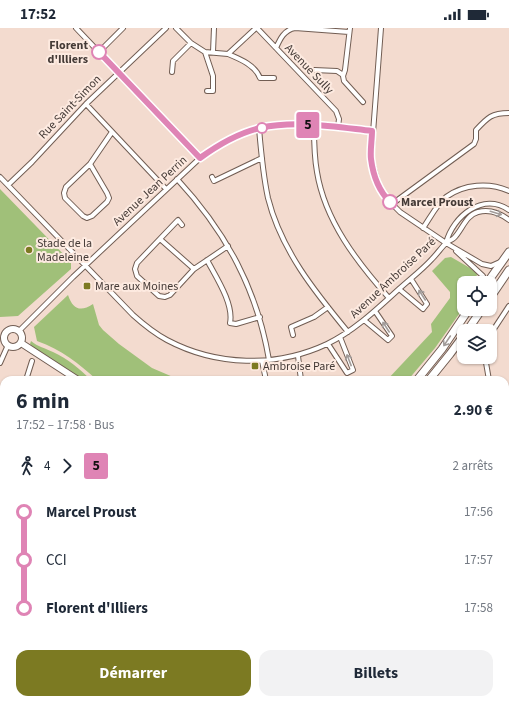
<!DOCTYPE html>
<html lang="fr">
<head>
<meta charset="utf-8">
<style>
  body { margin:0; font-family:"Source Sans 3",sans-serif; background:#f2f2f3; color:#1f2937; height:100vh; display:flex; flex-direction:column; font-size:15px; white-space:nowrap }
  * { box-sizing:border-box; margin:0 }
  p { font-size:13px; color:#747a83 }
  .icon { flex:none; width:22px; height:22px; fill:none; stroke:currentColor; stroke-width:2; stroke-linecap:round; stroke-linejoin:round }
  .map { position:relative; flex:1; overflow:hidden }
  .side { position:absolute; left:0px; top:348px; width:509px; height:328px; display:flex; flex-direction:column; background:#fff; border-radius:12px 12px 0 0; box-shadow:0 1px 3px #0004 }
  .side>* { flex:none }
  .badge { padding:0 8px; border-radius:3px; font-size:14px; line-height:26px }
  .fabs { position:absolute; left:457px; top:248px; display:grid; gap:8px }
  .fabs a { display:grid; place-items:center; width:40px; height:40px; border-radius:8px; background:#fff; box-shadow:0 1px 3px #0004; font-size:20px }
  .map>.badge { position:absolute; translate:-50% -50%; box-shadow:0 0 0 2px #fff }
  .legs { display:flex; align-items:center; gap:6px; height:44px; padding:0 16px; font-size:13px }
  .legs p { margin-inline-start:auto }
  .headline { display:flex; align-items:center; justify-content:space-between; height:68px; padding:0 16px }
  h1 { font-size:22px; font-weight:700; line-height:30px }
  .primary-button { display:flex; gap:8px; margin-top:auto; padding:8px 16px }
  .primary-button a { flex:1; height:46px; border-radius:12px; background:#7c7a22; color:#fff; font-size:16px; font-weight:700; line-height:46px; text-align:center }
  .primary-button a+a { background:#f2f2f3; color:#1f2937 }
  ul { padding:0 16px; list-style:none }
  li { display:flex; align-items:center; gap:14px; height:48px; font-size:15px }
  li i { display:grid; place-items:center; width:6px; height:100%; margin:0 5px; background:currentColor }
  li i::after { content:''; width:10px; height:10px; margin:-5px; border:3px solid; border-radius:50%; background:#fff }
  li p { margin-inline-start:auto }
  li:first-child i { background:linear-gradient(#0000 50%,currentColor 0) }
  li:last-child i { background:linear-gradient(currentColor 50%,#0000 0) }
  .status { display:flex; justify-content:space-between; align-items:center; height:28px; padding:0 20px; background:#fff; direction:ltr }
  .status svg { height:11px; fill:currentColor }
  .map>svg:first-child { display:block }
</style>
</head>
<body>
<div class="status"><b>17:52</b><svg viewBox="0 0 49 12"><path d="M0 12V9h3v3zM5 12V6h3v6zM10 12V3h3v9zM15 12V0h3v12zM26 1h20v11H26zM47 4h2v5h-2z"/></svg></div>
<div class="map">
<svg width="509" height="676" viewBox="0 0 509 676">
  <rect width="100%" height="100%" fill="#f3dbcf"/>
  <path fill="#a0c079" d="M0 161 71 234V241L18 288 0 289Z
    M451 229 470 240 477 246 475 255H464V279L435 320 408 352H387L432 304 431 296 450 270V264L432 243 445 230Z
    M68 267C73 282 81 284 93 276L99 297 103 302 119 316 152 340 180 352H97C78 335 62 322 37 313L34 299Z
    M31 313C38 319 45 320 53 324 68 331 80 341 91 352H84L36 322 30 316Z"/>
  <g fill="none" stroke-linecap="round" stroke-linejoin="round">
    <g stroke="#715d53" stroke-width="6">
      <path id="street" d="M76 0 200 130
        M176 0 191 15 205 24 228 26 256 0
        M257 0 336 83 339 91 338 99
        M295 0 349 4
        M350 0 345 42 343 48 344 53 363 74
        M381 0 371 131 378 155 384 168 400 184 446 215 482 236 491 238 500 234
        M276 20C280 11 284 2 295 0
        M99 24 123 0
        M205 24 213 48V63H207
        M213 24 214 0
        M228 26C240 31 255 37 260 50H274
        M314 42 337 43 343 47
        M172 44 173 33 191 15
        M86 76 166 161
        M314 98C314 113 314 128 317 144 325 193 357 234 389 270
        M259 100C261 124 263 147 268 170 281 222 315 264 348 304
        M90 136 107 165 109 170 107 174 92 188 87 190 83 188 65 170 64 165 66 159 90 136 112 104
        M0 149 133 287C143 296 154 305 167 312 216 338 276 340 327 316 354 303 376 282 399 261 410 251 422 242 432 231 437 226 441 220 446 215 448 213 452 212 454 210 462 202 466 187 478 184 489 181 500 185 509 192
        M212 149 214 153 262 130
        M177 151C226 204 257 261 269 332
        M8 157 32 134 86 76 166 0
        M392 176 474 116 476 111V102C488 89 492 85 509 85
        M182 197 178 192 137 235 135 241 137 248 159 268 165 269 170 267 194 241 228 218
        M423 200C430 190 437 176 446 169 464 156 489 154 509 163
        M160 211 194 241
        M446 215C453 188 483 164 509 182
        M456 223 483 248V255
        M207 232C216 249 234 276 230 295L236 296 260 289
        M399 261 423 281 427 276 411 251
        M364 292 388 312 392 308 375 283
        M19 303 73 249 200 130C218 118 238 105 260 100 296 92 336 99 372 103
        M293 307 291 299 314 289 328 279
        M490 307 509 278
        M328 316 347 345 353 342 340 309
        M298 328 301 352
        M485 329 489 352
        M262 333 266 352
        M0 335 8 317
        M26 352 32 333
        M0 378 4 380
        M0 433 3 417
        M3 464H4"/>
    </g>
    <g stroke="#715d53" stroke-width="8">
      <path id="secondary" d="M4 310a9 9 0 1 1 18 0a9 9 0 1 1-18 0Z
        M21 315 78 352
        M373 672 378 676"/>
    </g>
    <g stroke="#715d53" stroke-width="9">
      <path id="primary" d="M487 255 509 224
        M490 270 509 242
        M467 303 482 281
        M417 352 442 321 469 281
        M429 352 450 326 464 307
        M0 516 4 515
        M0 525 4 524"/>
    </g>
    <g stroke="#715d53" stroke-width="10">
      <path id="highway" d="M505 446 509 445
        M505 457 509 456
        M0 560 4 559
        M0 570 4 569"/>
    </g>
    <use href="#street" stroke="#fff" stroke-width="4"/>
    <use href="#secondary" stroke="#fff" stroke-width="6"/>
    <use href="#primary" stroke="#fff" stroke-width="7"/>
    <use href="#highway" stroke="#fff" stroke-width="8"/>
  </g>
  <defs><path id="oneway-shaft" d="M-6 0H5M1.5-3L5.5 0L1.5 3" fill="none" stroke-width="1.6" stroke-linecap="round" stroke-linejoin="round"/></defs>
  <g stroke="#a29c9a">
    <use href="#oneway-shaft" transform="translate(496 185) rotate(17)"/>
    <use href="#oneway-shaft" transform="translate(422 267) rotate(-123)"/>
    <use href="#oneway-shaft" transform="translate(386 299) rotate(-123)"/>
    <use href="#oneway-shaft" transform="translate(447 313) rotate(124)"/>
    <use href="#oneway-shaft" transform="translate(349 332) rotate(-111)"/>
  </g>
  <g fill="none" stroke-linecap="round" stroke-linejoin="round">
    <g stroke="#fff" stroke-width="9">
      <path id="line-1" d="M99 24 200 130C218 117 238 105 260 100 296 92 336 99 372 103 372 112 370 122 371 131 373 147 379 163 390 174"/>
    </g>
    <use href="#line-1" stroke="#df84b5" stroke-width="6"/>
  </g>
  <g fill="#fff" stroke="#df84b5" stroke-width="2">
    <circle cx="99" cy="24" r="7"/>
    <circle cx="262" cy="100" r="5"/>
    <circle cx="390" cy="174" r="7"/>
  </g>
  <g fill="#7c7a22" stroke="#fdeae0" stroke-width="1.5">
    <circle cx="29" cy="222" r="4"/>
    <rect x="83" y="254" width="8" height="8" rx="2"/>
    <rect x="251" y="334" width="8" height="8" rx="2"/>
  </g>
  <g text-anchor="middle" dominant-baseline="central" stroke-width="4" stroke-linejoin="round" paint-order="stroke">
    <g font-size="12" font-weight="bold" fill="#443a36" stroke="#fdeae0" text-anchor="end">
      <text x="88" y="17">Florent<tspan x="88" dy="14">d'Illiers</tspan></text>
      <text x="401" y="174" text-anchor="start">Marcel Proust</text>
    </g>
    <g font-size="12" fill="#443a36" stroke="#fdeae0">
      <text transform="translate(309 41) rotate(46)">Avenue Sully</text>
      <text transform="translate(70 79) rotate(-46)">Rue Saint-Simon</text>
      <text transform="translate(150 163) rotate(-43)">Avenue Jean Perrin</text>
      <text transform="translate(393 250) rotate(-43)">Avenue Ambroise Paré</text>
    </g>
    <g font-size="12" fill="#443a36" stroke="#fdeae0" text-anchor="start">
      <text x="37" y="215">Stade de la<tspan x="37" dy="14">Madeleine</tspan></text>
      <text x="95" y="258">Mare aux Moines</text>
      <text x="263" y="338">Ambroise Paré</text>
    </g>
  </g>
</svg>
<div class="fabs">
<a><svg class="icon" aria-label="locate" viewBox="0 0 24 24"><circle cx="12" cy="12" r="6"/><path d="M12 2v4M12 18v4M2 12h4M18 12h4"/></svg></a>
<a><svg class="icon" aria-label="layers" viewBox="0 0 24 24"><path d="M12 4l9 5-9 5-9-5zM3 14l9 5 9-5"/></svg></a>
</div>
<b class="badge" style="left:308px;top:97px;background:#df84b5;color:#111">5</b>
<section class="side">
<div class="headline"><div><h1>6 min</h1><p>17:52 – 17:58 · Bus</p></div><b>2.90 €</b></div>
<div class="legs"><svg class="icon" aria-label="walk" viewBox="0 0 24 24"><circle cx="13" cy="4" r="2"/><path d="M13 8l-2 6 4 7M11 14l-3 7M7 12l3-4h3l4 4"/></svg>4<svg class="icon" aria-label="forward" viewBox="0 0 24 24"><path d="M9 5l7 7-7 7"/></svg><b class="badge" style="background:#df84b5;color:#111">5</b><p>2 arrêts</p></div>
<ul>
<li><i style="color:#df84b5"></i><b>Marcel Proust</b><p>17:56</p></li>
<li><i style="color:#df84b5"></i><span>CCI</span><p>17:57</p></li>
<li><i style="color:#df84b5"></i><b>Florent d'Illiers</b><p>17:58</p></li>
</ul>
<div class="primary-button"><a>Démarrer</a><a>Billets</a></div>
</section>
</div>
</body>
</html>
